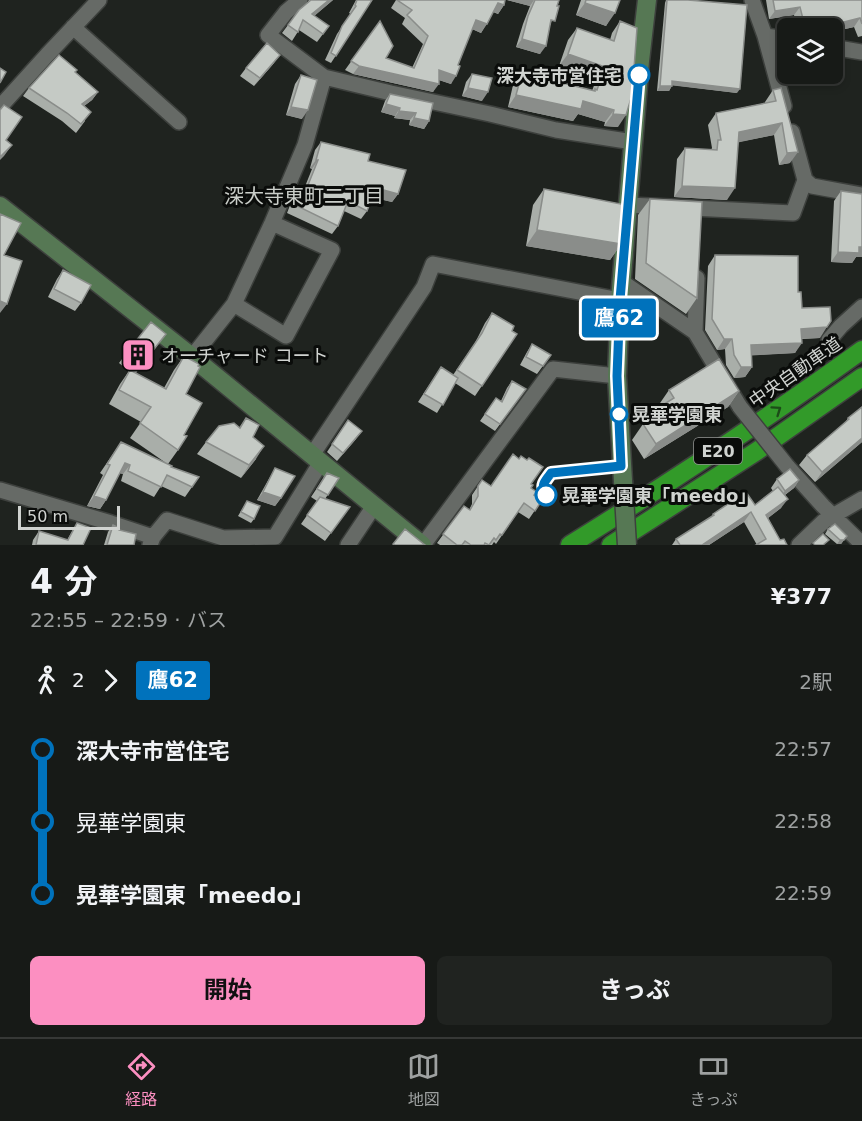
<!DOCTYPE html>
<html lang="ja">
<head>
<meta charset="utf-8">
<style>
  body { margin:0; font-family:"DejaVu Sans","Noto Sans JP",sans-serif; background:#202320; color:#f1f3f6; height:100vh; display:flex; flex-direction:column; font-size:22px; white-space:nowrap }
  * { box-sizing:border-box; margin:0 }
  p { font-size:20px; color:#9ea1a1 }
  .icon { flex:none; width:33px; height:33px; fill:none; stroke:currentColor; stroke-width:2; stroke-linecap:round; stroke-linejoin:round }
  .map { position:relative; height:545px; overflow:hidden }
  .drawer { display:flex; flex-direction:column; background:#171a17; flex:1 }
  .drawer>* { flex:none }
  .badge { padding:0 12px; border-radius:4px; font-size:21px; line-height:39px }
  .controls { position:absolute; left:777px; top:18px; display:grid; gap:12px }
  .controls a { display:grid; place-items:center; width:66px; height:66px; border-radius:9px; background:#171a17; box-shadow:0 3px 9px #0003,0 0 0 2px #363836; font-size:30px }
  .scale { position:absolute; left:18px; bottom:15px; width:102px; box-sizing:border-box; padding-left:6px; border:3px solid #d0d3d0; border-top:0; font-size:16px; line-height:21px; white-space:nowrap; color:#d0d3d0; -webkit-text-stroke:4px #0a0c0a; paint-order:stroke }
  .map>.badge { position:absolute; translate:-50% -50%; box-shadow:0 0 0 3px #fff }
  .legs { display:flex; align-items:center; gap:9px; height:66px; padding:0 30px; font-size:20px }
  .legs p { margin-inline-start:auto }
  .overview { display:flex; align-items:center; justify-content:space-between; height:102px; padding:0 30px }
  h1 { font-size:33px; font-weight:700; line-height:45px }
  .action { display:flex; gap:12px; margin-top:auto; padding:12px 30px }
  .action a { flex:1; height:69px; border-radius:9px; background:#fc8fc1; color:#111; font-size:24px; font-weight:700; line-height:69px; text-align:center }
  .action a+a { background:#202320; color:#f1f3f6 }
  ul { padding:0 30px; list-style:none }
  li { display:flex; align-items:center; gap:21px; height:72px; font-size:22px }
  li i { display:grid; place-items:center; width:9px; height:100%; margin:0 8px; background:currentColor }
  li i::after { content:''; width:15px; height:15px; margin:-8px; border:4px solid; border-radius:50%; background:#171a17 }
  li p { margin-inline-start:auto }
  li:first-child i { background:linear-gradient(#0000 50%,currentColor 0) }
  li:last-child i { background:linear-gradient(currentColor 50%,#0000 0) }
  .tabs { display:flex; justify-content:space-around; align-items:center; height:84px; border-top:2px solid #363836; background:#171a17; font-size:16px; color:#9ea1a1 }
  .tabs a { display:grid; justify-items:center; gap:3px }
  .tabs .selected { color:#fc8fc1 }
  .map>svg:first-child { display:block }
</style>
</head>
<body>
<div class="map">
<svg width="862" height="545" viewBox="0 0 862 545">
  <rect width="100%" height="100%" fill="#1f231f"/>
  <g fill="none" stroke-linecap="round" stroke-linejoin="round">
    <g stroke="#3d403d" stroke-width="18">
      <path id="street" d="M300 0 286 12 268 35 324 77 391 93 490 114 556 130 633 142
        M752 0 765 36 784 106
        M73 27 179 122
        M765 36 788 39
        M832 47 862 52
        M0 107 47 55 99 0
        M805 180 812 186 862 195
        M629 205 793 213 805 180 792 132
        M622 282 695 332 740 407
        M234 304 286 336 332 250 272 223
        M695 332 697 278
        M829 340 841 326 862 307
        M192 357 234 304 272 223 305 145 324 77
        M312 455 424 287 433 264 620 300
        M787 466 823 506 862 544
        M0 490 111 523 153 537
        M150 545 153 537 167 520 223 538 275 537 321 462
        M348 545 374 506
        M423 545 553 369 617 376
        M799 545 824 521 862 499"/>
    </g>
    <g stroke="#3d403d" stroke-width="21">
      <path id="secondary" d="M0 206 192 357 422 545
        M623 481 617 376 620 300 640 61 647 0"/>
    </g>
    <g stroke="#3d403d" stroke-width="21">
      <path id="highway" d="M570 545C669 483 767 419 862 350
        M611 545 757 451 862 377"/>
    </g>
    <use href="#street" stroke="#666a66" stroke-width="15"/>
    <use href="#secondary" stroke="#567854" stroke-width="18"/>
    <use href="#highway" stroke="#329a29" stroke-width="18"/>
    <g stroke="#3d403d" stroke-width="18" stroke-linecap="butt">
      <path id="street-bridge" d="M740 407 787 466"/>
    </g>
    <g stroke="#3d403d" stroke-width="21" stroke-linecap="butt">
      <path id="secondary-bridge" d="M623 481 627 545"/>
    </g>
    <use href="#street-bridge" stroke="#666a66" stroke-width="15"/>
    <use href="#secondary-bridge" stroke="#567854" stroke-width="18"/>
  </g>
  <path fill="#a9aea9" d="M309 0H333L314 16 329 26 317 42 299 30 292 41 282 33 288 25 308 2Z
    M356 0H372L331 63 325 60 337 34 351 14 349 13Z
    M396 0H505L504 5 498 14 493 12 481 33 472 29 451 84 439 80 433 92 353 74 345 70 380 21 386 58 412 68 423 44 402 24 405 18 391 8Z
    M507 0H559L540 54 516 47 523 24 530 6Z
    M581 0H620L606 26 576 15Z
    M666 0H688L737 93 672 85 669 91H657L665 3Z
    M766 0H862V36L858 37 854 27 832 32V28H825L824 26 811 28H797L794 15 769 19Z
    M620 21 618 127 604 126 605 122 578 114 573 121 508 107 513 85 522 73 592 91 596 80 559 66 568 40 577 28 610 40 612 33Z
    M274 63 254 86 240 76 246 68Z
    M75 72 98 92 92 100 84 106 85 121 76 133 62 121 23 96 29 88Z
    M472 74 482 101 462 96 466 82Z
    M301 75 302 119 286 115 295 84Z
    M781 88 790 163 779 165 774 135 738 142 727 200 674 197 677 159 685 148 711 150 712 148 708 125 716 113 765 103V102L773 90Z
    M390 94 429 121 424 129 409 125 410 120 394 118 395 116 381 112 385 101Z
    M321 142 368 161 398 194 392 202 372 197 367 211 361 219 344 211 338 226 332 234 287 213 294 195 300 187 304 189 312 169 310 168 315 150Z
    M544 189 621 244 610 260 526 246 533 205Z
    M841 191 856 257 852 263 831 262 834 201Z
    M650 199 697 298 686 314 635 279 638 215Z
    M715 255 798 292 802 308 820 338 802 339 795 353 751 355 752 367 745 377 734 378 726 365 725 349 717 350 705 330 708 266Z
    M63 270 81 303 75 311 48 297 57 279Z
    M492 313 512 331 517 334 475 396 455 383 437 413 418 402 441 367 453 375 475 343 485 323Z
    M532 344 551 355 537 374 520 365 527 352Z
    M157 346 136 373 164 388 174 370 184 356 186 394 184 435 178 450 168 464 171 467 199 477 185 497 161 486 154 497 121 481 123 474 120 473 106 500 100 509 87 506 103 475 100 473 121 442 166 463 130 438 141 422 109 404 120 384 129 371 119 363 128 351Z
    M512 381 526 389 495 431 480 421 496 398 501 401 507 388Z
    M669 390 739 391 728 407 644 459 632 440 643 424 651 420 659 408 658 406Z
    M862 407V442L815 482 799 465 807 455 845 423 848 418Z
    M246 418 253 437 256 459 241 478 197 454 206 442 239 428Z
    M348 420 356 439 337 461 327 452Z
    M275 468 281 498 275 506 257 500 270 477Z
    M327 473 339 478 325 499 350 507 325 541 301 524 317 501 311 497Z
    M777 479 799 480 794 488 785 495 781 508 768 518 780 540 757 545 744 522 709 545H672L676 539 711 517 713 514 755 505 773 491 771 488Z
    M482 480 491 486 531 484V488L534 495 542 500 529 519 518 512 496 544 494 542 492 545H440L437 543 464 506 469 510 472 504V495Z
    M247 501 254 519 251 523 238 516Z
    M77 523 83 545H32L33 540 39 531 67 540Z
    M113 525 119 530 134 545H104L108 532Z
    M828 529 847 536 841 544H837L825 534Z"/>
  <path fill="#8a8d8a" d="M329 0H333L306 23 312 14Z
    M507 0H534L530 6Z
    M498 3 504 5 498 14 492 11Z
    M585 3 615 13 606 26 576 15Z
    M800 7 794 15 769 19 775 11Z
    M830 17 824 26 811 28H800L804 23Z
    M860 18 854 27 832 32V28H829L832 25Z
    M476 20 487 24 481 33 470 28Z
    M522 39 546 46 540 54 516 47Z
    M568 54 605 67 596 80 559 66Z
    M280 55 274 63 254 86 260 78Z
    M359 66 439 84 433 92 353 74Z
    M439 70 456 76 451 84 433 78Z
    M672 81 740 89 737 93 669 85Z
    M660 86H672L669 91H657Z
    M468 88 488 92 482 101 462 96Z
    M98 92 92 100 76 112 82 104Z
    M516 95 583 101 614 110 605 122 578 114 573 121 508 107Z
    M386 104 400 108 395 116 381 112Z
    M291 107 308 110 302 119 286 115Z
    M399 111 416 113 410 120 394 118Z
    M613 114 626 115 618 127 604 126Z
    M414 118 429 121 424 129 409 125Z
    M782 123 774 135 731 144 739 132Z
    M12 145 4 156 0 160V157Z
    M798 152 790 163 779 165 787 153Z
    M316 160H318L312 169 310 168Z
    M682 186 735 188 727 200 674 197Z
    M376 188 398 194 392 202 370 197Z
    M537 230 621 244 610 260 526 246Z
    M859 247H862V257H856L852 263 831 262 838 252Z
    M0 301 7 304 0 313Z
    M827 327 820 338 794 339 801 329Z
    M724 339H732L725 349 717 350Z
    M802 343 795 353 744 356 751 345Z
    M741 367H752L745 377 734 378Z
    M739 391 728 407 644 459 656 444Z
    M362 431 356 439 337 461 343 453Z
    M862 438V442L815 482 822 472Z
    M264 446 256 459 241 478 249 465Z
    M125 463 130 465 123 474 118 473Z
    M799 480 794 488 779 499 785 491Z
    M263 492 281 498 275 506 257 500Z
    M94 496 106 500 100 509 87 506Z
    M788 499 781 508 759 525 766 515Z
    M751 512 744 522 709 545H702Z
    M847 536 841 544H837L840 540Z"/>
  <path fill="#c5cac5" stroke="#8a8d8a" stroke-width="1.5" d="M311 0H329L312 14 329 26 323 34 303 20 298 32 288 25 299 10Z
    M357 0H372L336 56 331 53 342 26 356 6 355 5Z
    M397 0H505L504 5 498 3 487 24 476 20 458 65 460 66 456 76 439 70V84L359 66 351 61 380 21 393 46 386 58 414 68 428 36 407 15 412 10Z
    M535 0H559L557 6H559L555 21 551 20 546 46 522 39 528 16Z
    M586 0H620L615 13 585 3Z
    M667 0H688L747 5 740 89 672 81V86H660Z
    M773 0H862V24L860 18 832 25 830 17 804 23 800 7 775 11Z
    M620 21 637 28 632 95 626 115 613 114 614 110 583 101 581 109 516 95 522 73 595 91V89L597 90 605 67 568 54 577 28 614 41Z
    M267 43 280 55 260 78 246 68Z
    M59 55 77 70 75 72 98 92 82 104 91 112 81 124 67 113 29 88Z
    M0 68 6 72 0 83Z
    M472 74 492 78 488 92 468 88Z
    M301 75 317 80 308 110 291 107Z
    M781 88 798 152 787 153 782 123 739 132 735 188 682 186 685 148 717 150 718 140H721L716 113 776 101 773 90Z
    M390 94 433 103 429 121 414 118 416 113 399 111 400 108 386 104Z
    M4 105 22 117 6 140 12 145 0 157V110Z
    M321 142 370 154 368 161 406 170 398 194 376 188 367 211 348 201 338 226 293 204 300 187 306 190 318 160H316Z
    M544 189 626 205 621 244 537 230Z
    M841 191 862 194V247H859V253L838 252Z
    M650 199 702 202 697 298 646 263Z
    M0 214 21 223 4 255 22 261 7 304 0 301Z
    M715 255 798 256V292H801L802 308 830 307 831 321 827 327 801 329 802 343 751 345 752 367H741L734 355 732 339H724L712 319Z
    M63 270 91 285 81 303 54 289Z
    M492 313 514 326 512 331 517 334 482 386 457 370 482 333Z
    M151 322 166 334 143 363 128 351Z
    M532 344 551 355 543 366 526 357Z
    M184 356 199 364 198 366 200 367 186 394 202 403 184 435 187 436 178 450 140 423 151 407 119 390 130 370 166 389Z
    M719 359 739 391 656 444 643 424 664 412 661 406 674 398 669 390Z
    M441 367 458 378 443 405 424 394Z
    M512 381 526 389 500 424 485 414 496 398 502 402Z
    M862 407V438L822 472 807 455 849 419 848 418Z
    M246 418 259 425 253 437 264 446 249 465 206 442 219 426 234 423 240 428Z
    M348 420 362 431 343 453 332 444Z
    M121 442 172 466 171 467 199 477 192 487 167 475 161 487 128 471 130 465 125 463 106 500 94 496 110 465 107 464Z
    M513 454 519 459 521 456 527 460 529 458 543 467 531 484 533 485 531 488 537 492 534 495 542 500 535 511 524 503 502 535 500 534 496 540 494 538 489 545 485 543 484 545H471L465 541 462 545H457L443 534 464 506 470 510 478 496V486L482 480 491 486Z
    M275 468 295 476 281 498 263 492Z
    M790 469 799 480 785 491 777 479Z
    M327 473 339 478 328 495 317 489Z
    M778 487 788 499 766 515 780 540 784 539 787 545H756L766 539 751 512 702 545H680L676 539 714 515 713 514 746 492 755 505Z
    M320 497 350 507 331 533 307 515Z
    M247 501 260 506 254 519 241 512Z
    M77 523 91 528 83 545H36L39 531 68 540Z
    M835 524 847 536 844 540H840L828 529Z
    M113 525 119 528V530L136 534 134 545H107Z
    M405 529 425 545H395L393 544Z
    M823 534 829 540 823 545H815L813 543Z"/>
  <defs><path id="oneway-chevron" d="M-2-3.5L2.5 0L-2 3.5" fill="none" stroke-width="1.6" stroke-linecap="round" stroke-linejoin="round" transform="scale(1.5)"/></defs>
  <use stroke="#1c4c18" href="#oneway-chevron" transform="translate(777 410) rotate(-35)"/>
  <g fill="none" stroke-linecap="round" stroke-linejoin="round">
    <g stroke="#fff" stroke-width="14">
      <path id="line-1" d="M546 495C540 484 545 482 551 473L621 466 617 376 620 300 639 75"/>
    </g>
    <use href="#line-1" stroke="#0072bc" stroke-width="9"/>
  </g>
  <defs>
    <g id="building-square" transform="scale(1.725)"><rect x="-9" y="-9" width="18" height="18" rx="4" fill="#fc8fc1" stroke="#0a0c0a"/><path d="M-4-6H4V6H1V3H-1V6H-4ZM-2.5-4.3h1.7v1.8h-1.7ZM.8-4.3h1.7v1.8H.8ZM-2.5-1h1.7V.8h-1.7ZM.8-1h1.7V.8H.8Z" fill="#111"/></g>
  </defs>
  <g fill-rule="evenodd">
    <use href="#building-square" x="138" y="355"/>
  </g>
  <g fill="#fff" stroke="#0072bc" stroke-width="3">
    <circle cx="639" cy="75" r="10"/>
    <circle cx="619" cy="414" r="8"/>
    <circle cx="546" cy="495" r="10"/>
  </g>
  <g text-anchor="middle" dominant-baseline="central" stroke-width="6" stroke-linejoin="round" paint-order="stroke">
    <rect fill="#0a0c0a" stroke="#959795" stroke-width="1.5" x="694" y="438" width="48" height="26" rx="4.5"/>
    <g font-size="16" font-weight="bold" fill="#d0d3d0">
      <text x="718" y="451">E20</text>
    </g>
    <g font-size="18" font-weight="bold" fill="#d0d3d0" stroke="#0a0c0a" text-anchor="start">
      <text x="622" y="75" text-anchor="end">深大寺市営住宅</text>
      <text x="632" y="414">晃華学園東</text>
      <text x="562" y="495">晃華学園東「meedo」</text>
    </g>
    <g font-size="18" fill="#d0d3d0" stroke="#0a0c0a" text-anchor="start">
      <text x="161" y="355">オーチャード コート</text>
    </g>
    <g font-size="18" fill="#d0d3d0" stroke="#0a0c0a">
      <text transform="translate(795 372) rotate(-35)">中央自動車道</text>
    </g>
    <g font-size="20" fill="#cacec9" stroke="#0a0c0a">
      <text x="304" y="196">深大寺東町二丁目</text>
    </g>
  </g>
</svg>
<div class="controls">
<a><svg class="icon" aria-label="layers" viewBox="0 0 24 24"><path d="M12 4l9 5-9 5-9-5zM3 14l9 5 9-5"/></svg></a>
</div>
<div class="scale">50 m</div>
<b class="badge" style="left:619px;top:318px;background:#0072bc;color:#fff">鷹62</b>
</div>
<section class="drawer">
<div class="overview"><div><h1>4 分</h1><p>22:55 – 22:59 · バス</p></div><b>¥377</b></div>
<div class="legs"><svg class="icon" aria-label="walk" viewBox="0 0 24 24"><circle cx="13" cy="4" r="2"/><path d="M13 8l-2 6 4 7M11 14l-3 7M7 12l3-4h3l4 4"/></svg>2<svg class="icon" aria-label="forward" viewBox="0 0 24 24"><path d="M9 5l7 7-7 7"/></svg><b class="badge" style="background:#0072bc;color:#fff">鷹62</b><p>2駅</p></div>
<ul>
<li><i style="color:#0072bc"></i><b>深大寺市営住宅</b><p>22:57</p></li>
<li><i style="color:#0072bc"></i><span>晃華学園東</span><p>22:58</p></li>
<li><i style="color:#0072bc"></i><b>晃華学園東「meedo」</b><p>22:59</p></li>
</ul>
<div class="action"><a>開始</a><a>きっぷ</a></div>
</section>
<nav class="tabs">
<a class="selected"><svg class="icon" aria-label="directions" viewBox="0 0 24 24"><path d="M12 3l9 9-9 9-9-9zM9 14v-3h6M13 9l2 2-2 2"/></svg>経路</a>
<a><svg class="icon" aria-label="map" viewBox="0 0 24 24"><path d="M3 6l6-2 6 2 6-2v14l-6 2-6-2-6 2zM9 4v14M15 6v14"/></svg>地図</a>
<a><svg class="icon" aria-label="tickets" viewBox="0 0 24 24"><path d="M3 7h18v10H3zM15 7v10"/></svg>きっぷ</a>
</nav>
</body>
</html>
